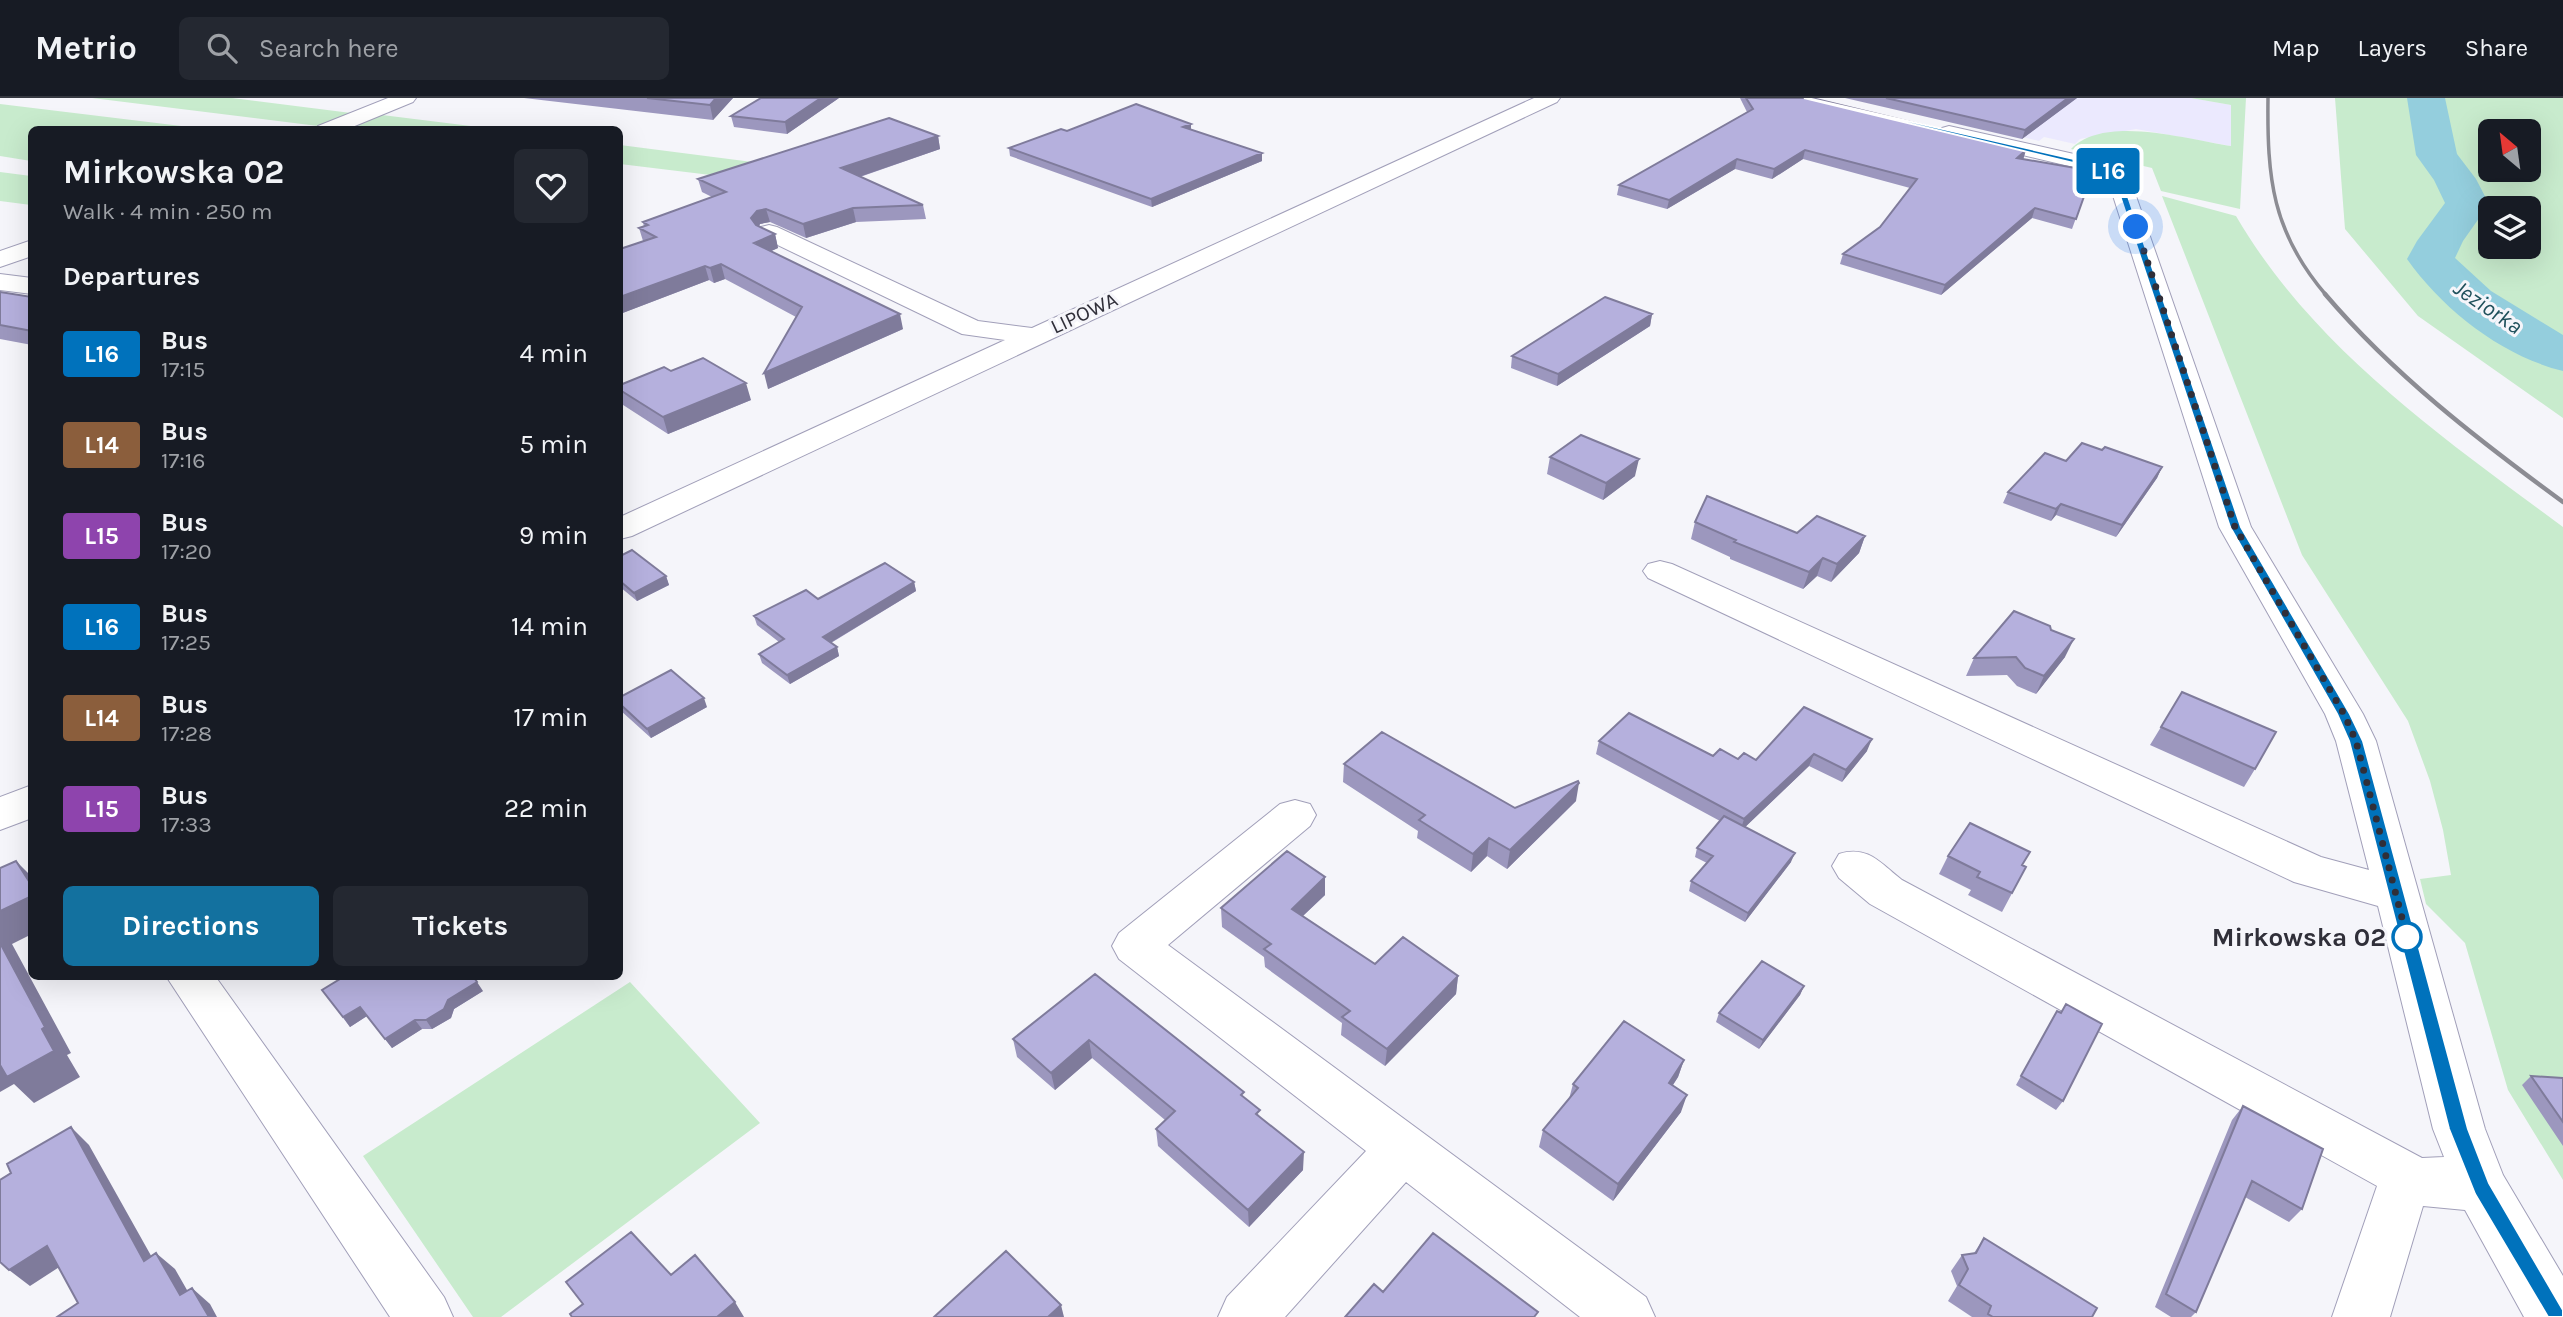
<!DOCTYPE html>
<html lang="en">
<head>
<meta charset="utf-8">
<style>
  body { margin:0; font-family:Karla,sans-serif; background:#242831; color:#f1f3f6; height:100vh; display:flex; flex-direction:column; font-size:26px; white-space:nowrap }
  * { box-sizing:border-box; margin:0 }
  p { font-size:23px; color:#9ea1a6 }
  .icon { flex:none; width:38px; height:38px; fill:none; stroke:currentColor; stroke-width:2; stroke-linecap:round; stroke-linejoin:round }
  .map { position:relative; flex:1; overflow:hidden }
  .details { position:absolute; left:28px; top:28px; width:595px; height:854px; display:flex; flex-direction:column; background:#171b24; border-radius:10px; box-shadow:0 7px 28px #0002 }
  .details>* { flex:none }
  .badge { padding:0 14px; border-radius:5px; font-size:24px; line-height:46px }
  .needle { width:46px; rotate:331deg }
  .buttons { position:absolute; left:2478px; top:21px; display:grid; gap:14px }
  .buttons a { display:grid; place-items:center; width:63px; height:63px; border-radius:10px; background:#171b24; box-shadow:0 7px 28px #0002; font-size:35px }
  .you { position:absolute; width:35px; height:35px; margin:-18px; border:5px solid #fff; border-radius:50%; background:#1a73e8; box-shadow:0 0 0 10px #1a73e833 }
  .map>.badge { position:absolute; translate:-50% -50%; box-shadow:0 0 0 4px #fff }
  h2 { padding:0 35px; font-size:26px; line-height:63px }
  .round { display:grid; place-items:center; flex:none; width:74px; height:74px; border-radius:10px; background:#242831 }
  .head { display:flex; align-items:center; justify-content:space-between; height:119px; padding:0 35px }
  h1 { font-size:33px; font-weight:700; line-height:52px }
  .primary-button { display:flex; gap:14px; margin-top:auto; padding:14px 35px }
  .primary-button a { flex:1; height:80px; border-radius:10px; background:#13719f; color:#fff; font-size:28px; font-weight:700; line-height:80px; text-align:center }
  .primary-button a+a { background:#242831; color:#f1f3f6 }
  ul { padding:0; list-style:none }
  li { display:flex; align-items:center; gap:21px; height:91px; padding:0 35px }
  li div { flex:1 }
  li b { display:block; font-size:26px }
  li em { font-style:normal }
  li .badge { min-width:77px; font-weight:700; text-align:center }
  header { display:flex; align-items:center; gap:42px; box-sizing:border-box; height:98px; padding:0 35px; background:#171b24; border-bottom:2px solid #363941 }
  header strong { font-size:33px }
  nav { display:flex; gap:38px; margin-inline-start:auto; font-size:24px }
  .search { width:490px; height:63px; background:#242831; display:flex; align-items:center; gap:18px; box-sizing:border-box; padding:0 24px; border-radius:10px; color:#9ea1a6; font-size:26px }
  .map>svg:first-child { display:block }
</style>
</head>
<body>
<header>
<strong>Metrio</strong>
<div class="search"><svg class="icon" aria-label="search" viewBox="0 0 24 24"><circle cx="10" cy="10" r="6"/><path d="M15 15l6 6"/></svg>Search here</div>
<nav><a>Map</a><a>Layers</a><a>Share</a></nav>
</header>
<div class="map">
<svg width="2563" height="1219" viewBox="0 0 2563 1219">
  <rect width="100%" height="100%" fill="#f5f5fa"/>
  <path fill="#ebe9fe" d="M1859 0H2191L2231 7V48L2136 31 2080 41 2075 46 2044 39 2039 43Z"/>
  <path fill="#c8ebcd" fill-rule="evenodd" d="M92 0H232L359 16 326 29Z
    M2191 0H2246L2240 111 2161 93 2152 70 2071 51C2105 16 2188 42 2231 48V7Z
    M2335 0H2563V320L2418 218 2345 131ZM2490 33H2529V72H2490ZM2490 110H2529V149H2490Z
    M0 6 206 31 32 32 31 63 0 58Z
    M374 16 495 31 346 32Z
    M620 47 767 66 727 79 620 66Z
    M0 74 31 78V107L0 103Z
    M2162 98 2236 118C2313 250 2443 340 2563 429V1082L2508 992 2465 845 2426 806 2420 781 2451 777 2443 732 2430 683 2408 623 2302 457Z
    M630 884 760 1025 501 1219H473L363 1058Z"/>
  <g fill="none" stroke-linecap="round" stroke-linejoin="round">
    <path fill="#94cedd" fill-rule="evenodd" d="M2407 0H2445L2457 56 2476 81 2489 106 2463 143 2455 160 2491 193 2563 237V273C2502 258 2443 212 2407 161L2417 143 2445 105 2434 82 2416 57Z"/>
    <g stroke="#a19fb9" stroke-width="2">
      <path id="minor" d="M388 0H416L413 4 345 32H315L318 28Z
        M1534 0H1560L1557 4 632 438 620 441V419L1005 242 962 236 761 139 757 134 761 129 769 127 777 129 978 223 1032 230Z
        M1949 28 2105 63 2126 73 2129 78 2251 429 2363 616 2376 643 2485 1031 2503 1077 2563 1178V1219H2524L2465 1112 2423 1108 2390 1219H2332L2377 1088 1870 806 1839 780 1832 768 1839 756C1868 747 1880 765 1902 782L2422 1060 2444 1059 2433 1031 2378 808 2294 784 1648 480 1643 473 1648 466 1660 463 1672 466 2321 759 2369 772 2336 643 2325 616 2219 429 2108 82 2090 73 1942 38 1939 34 1942 30Z
        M32 142V158L0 169V153Z
        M0 176 32 180V196L0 192Z
        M32 687V720L0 732V699Z
        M1295 702 1310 706 1316 717 1310 728 1168 847 1646 1199 1655 1219H1580L1406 1084 1285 1219H1218L1227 1199 1366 1053 1119 861 1112 848 1119 835 1280 706Z
        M166 878H215L444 1199 453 1219H390Z"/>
    </g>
    <use href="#minor" fill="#fff" fill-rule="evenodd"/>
    <path stroke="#8c8c93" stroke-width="3.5" d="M2268 0C2267 80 2272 134 2326 197"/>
    <path stroke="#8c8c93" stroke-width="4.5" d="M2325 196C2394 277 2477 341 2563 404"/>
  </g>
  <path fill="#9c97be" d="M524 0H733L713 22Z
    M839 0 787 36 734 29 731 18Z
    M1740 0H1812L2026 52 2023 61 2093 73 2072 131 2032 120 1941 197 1840 166 1843 156 1880 129 1910 90 1803 61 1772 81 1735 71 1667 111 1617 97 1619 87 1747 14Z
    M1845 0H2077L2022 41Z
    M1191 32 1262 63 1152 109 1010 58 1009 50 1067 33Z
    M938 38 940 51 860 79 923 107 926 121 856 124 806 140 770 124 760 126 759 129 775 136 778 150 771 153 903 231 768 291 796 219 725 181 714 185 709 182 620 216V151L643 143 639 130 644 129 643 124 712 99 702 94 698 81Z
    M0 194 32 199V247L0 241Z
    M1652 216 1650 228 1557 288 1511 270 1512 258Z
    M671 273 751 302 668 336 620 305V287Z
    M2102 352 2162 369 2157 380 2116 439 2056 417 2051 423 2003 405 2008 394 2066 363Z
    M1550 359 1635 378 1603 402 1547 376Z
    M1695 424 1797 435 1865 438 1859 455 1831 484 1817 478 1803 491 1730 461V459L1691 441Z
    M620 458 666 478 669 487 637 503 620 489Z
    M914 484 916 493 831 545 837 549 839 558 790 586 762 565 759 556 779 544 757 527 754 518 818 501Z
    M2051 532 2065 559 2036 596 2017 588 2007 577 1966 578 1974 560Z
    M620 599 707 609 651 640 620 612Z
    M1804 609 1867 653 1842 684 1809 668 1745 729 1791 764 1745 824 1689 793 1691 783 1707 765 1695 759 1697 750 1720 723 1596 656 1599 643 1713 658 1756 662Z
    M2161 629 2255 671 2244 689 2150 647Z
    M1344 666 1515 710 1576 703 1507 771 1487 758 1471 774 1417 740 1418 733 1343 684Z
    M1948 758 2023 767 2026 769 2002 814 1968 797 1971 792 1939 776Z
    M1325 779V797L1303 818 1375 866 1458 878 1456 896 1385 968 1341 937 1342 925 1265 869 1264 859 1222 829 1221 810Z
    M1095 876 1245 1000 1303 1072 1249 1129 1158 1048 1156 1031 1165 1022 1092 960 1055 992 1017 959 1013 941Z
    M1804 888 1800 897 1759 951 1716 924 1719 915Z
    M322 892 483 893 454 911 451 920 432 931H422L392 950 367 918 350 929Z
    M2066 906 2063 1003 2056 1012 2016 987 2052 922 2057 913 2061 914Z
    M1684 962 1678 979 1673 987 1681 1014 1613 1103 1539 1049 1543 1032 1569 1001 1573 986Z
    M2531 978 2563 980V1048L2522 987Z
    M2243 1008 2302 1111 2289 1124 2245 1099 2196 1214 2191 1219H2171L2155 1209 2232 1022Z
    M1984 1140 2092 1219H1972L1948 1203 1957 1188 1951 1173 1962 1157 1974 1155Z"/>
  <path fill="#7f7b9b" d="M716 0H733L713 22 710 7Z
    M821 0H839L787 36 785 24Z
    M2068 0H2077L2022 41 2025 32Z
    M1191 26V33L1183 29Z
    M938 38 940 51 844 84 841 70Z
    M1805 52 1803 61 1772 81 1774 71Z
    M2026 52 2023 62 2017 60Z
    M1262 55V63L1152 109 1151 101Z
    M1737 61 1735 71 1667 111 1669 102Z
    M853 110 856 124 806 140 803 126Z
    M2035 110 2032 120 1941 197 1945 187Z
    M766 111 770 124 760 126 754 134 751 120 757 113Z
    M775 136 778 150 758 159 754 145Z
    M721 166 725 181 714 185 710 170Z
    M705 168 709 182 620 216V199Z
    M900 216 903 231 768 291 764 275Z
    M1652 216 1650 228 1557 288 1558 276Z
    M746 285 751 302 668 336 663 319Z
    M1639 361 1635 378 1603 402 1606 385Z
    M2162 369 2157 380 2116 439 2122 427Z
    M2061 406 2056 417 2051 423 2056 411Z
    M1865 438 1859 455 1831 484 1837 466Z
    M1823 460 1817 478 1803 491 1809 474Z
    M666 478 669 487 637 503 634 495Z
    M914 484 916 493 825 548 823 539Z
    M2074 541 2065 559 2036 596 2044 578Z
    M837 549 839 558 790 586 787 577Z
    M704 600 707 609 651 640 647 631Z
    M1872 641 1867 653 1842 684 1846 672Z
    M1814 656 1809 668 1740 734 1744 721Z
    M1579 685 1576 703 1507 771 1510 752Z
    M1489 740 1487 758 1471 774 1473 756Z
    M1795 755 1791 764 1745 824 1748 815Z
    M16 763 32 779V788Z
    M1325 779V797L1291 829 1292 811Z
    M32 798V836L12 846 71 955 67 957 80 979 34 1005 14 986 0 994V962L42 931 0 845V813Z
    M1458 878 1456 896 1385 968 1387 951Z
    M477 884 483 893 454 911 451 920 432 931 426 922 448 902Z
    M1804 888 1800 897 1759 951 1763 942Z
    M360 909 367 918 350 929 343 919Z
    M415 922 422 931 392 950 385 941Z
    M1089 942 1092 960 1055 992 1051 975Z
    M1684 962 1678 979 1663 1002 1669 985Z
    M1687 997 1681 1014 1613 1103 1618 1086Z
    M71 1029 89 1047 163 1179 144 1163Z
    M1304 1054 1303 1072 1249 1129 1248 1112Z
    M47 1148 67 1164 30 1188 9 1172Z
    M156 1155 175 1171 199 1213 180 1197Z
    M192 1190 210 1206 217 1219H209Z
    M735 1204 744 1219H717Z
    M1061 1207 1064 1219H1048Z"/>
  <path fill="#b5b0dd" stroke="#7f7b9b" stroke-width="2" d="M647 0H716L710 7Z
    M761 0H821L785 24 731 18Z
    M1746 0H1812L2026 52 2017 60 2093 73 2076 121 2035 110 1945 187 1843 156 1880 129 1917 81 1805 52 1774 71 1737 61 1669 102 1619 87 1753 11Z
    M1886 0H2068L2025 32Z
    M1136 6 1191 26 1183 29 1262 55 1151 101 1009 50 1061 31 1067 33Z
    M889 20 938 38 841 70 923 107 853 110 803 126 766 111 757 113 751 120 756 127 775 136 754 145 900 216 764 275 802 209 721 166 710 170 705 168 620 199V151L656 139 639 130 648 127 643 124 726 94 698 81Z
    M0 194 32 199V233L0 227Z
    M1605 199 1652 216 1558 276 1512 258Z
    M703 260 746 285 663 319 620 292V287L664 269 671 273Z
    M1581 337 1639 361 1606 385 1550 359Z
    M2082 345 2102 352 2105 349 2162 369 2122 427 2061 406 2056 411 2008 394 2045 355 2066 363Z
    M1707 398 1797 435 1817 418 1865 438 1837 466 1823 460 1809 474 1734 444 1736 442 1695 424Z
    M632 452 666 478 634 495 620 483V458Z
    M885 465 914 484 823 539 837 549 787 577 759 556 784 541 754 518 806 492 818 501Z
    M2014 513 2050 528 2051 532 2074 541 2044 578 2025 570 2016 559 1974 560Z
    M671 572 704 600 647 631 620 606V599Z
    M2182 594 2276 634 2255 671 2161 629Z
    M1804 609 1872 641 1846 672 1814 656 1744 721 1599 643 1629 615 1713 658 1720 651 1738 661 1744 655 1756 662Z
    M1382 634 1515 710 1578 683 1579 685 1510 752 1489 740 1473 756 1419 722 1425 717 1344 666Z
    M1724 718 1795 755 1748 815 1691 783 1713 758 1697 750Z
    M1970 725 2030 754 2022 767 2026 769 2012 795 1977 779 1980 774 1948 758Z
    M1287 753 1325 779 1292 811 1375 866 1403 839 1458 878 1387 951 1342 919 1350 913 1264 851 1271 846 1221 810Z
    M16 763 32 788V798L0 813V770Z
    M0 845 45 929 42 931 54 953 7 979 0 967Z
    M1762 863 1804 888 1763 942 1719 915Z
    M1095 876 1244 994 1241 997 1260 1012 1256 1016 1304 1054 1248 1112 1156 1031 1175 1013 1089 942 1051 975 1013 941Z
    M345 878H473L477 884 448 902 444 911 426 922H415L385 941 360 909 343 919 322 892Z
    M2066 906 2102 926 2063 1003 2021 978 2057 913 2061 915Z
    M1624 923 1684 962 1669 985 1687 997 1618 1086 1543 1032 1578 990 1573 986Z
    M2531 978 2563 980V1024Z
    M2243 1008 2323 1051 2302 1111 2252 1083 2196 1214 2166 1196Z
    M71 1029 144 1163 156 1155 180 1197 192 1190 209 1219H57L78 1205 47 1148 9 1172 0 1164V1082L11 1075 7 1066Z
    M631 1134 671 1177 695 1157 735 1204 717 1219H572L570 1216 583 1206 566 1184Z
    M1433 1135 1538 1214 1534 1219H1345L1374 1186 1383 1194Z
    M1984 1140 2097 1210 2092 1219H1993L1988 1216 1991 1208 1959 1187 1968 1171 1962 1157 1976 1155Z
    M1006 1153 1061 1207 1048 1219H934Z"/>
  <path fill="#0072bc" stroke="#fff" stroke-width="2" d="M1804 0H1807L2096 66 2121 78 2241 429 2350 616 2363 643 2468 1031 2489 1085 2563 1212V1219H2548L2475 1096 2449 1031 2349 643 2337 616 2230 429 2114 80 2094 70Z"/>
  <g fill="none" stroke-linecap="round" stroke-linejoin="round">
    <path stroke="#302f39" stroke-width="7" stroke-dasharray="0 12.6" d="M2136 129 2235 429 2344 616 2356 643 2407 839"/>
  </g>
  <circle fill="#fff" stroke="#0072bc" stroke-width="3.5" cx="2407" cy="839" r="14"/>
  <g text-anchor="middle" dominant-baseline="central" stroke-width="6" stroke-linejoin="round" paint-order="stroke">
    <g font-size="21" fill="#302f39" stroke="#f5f5fa">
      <text transform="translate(1084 215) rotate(-25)">LIPOWA</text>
    </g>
    <g font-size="23" font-style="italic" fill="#20515c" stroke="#f5f5fa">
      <text transform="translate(2488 209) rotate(34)">Jeziorka</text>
    </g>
    <g font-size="26" font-weight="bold" fill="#302f39" stroke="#f5f5fa" text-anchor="end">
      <text x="2386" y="839">Mirkowska 02</text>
    </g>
  </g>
</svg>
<div class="buttons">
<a><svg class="needle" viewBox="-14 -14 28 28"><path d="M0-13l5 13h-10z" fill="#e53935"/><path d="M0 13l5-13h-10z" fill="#9ea1a6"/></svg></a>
<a><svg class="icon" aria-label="layers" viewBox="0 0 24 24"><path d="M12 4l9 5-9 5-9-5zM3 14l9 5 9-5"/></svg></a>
</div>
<div class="you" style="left:2136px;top:129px"></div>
<b class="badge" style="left:2108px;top:73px;background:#0072bc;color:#fff">L16</b>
<section class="details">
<div class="head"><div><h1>Mirkowska 02</h1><p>Walk · 4 min · 250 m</p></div><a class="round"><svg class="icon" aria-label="heart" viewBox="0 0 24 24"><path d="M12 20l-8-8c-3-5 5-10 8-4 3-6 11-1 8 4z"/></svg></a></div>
<h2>Departures</h2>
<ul>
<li><span class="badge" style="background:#0072bc;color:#fff">L16</span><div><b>Bus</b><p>17:15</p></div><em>4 min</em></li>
<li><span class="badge" style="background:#8b5e3c;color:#fff">L14</span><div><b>Bus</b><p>17:16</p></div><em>5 min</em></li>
<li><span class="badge" style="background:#8e44ad;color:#fff">L15</span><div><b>Bus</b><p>17:20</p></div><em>9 min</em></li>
<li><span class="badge" style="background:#0072bc;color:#fff">L16</span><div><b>Bus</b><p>17:25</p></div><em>14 min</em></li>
<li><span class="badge" style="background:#8b5e3c;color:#fff">L14</span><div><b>Bus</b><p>17:28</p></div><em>17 min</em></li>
<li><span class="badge" style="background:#8e44ad;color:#fff">L15</span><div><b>Bus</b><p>17:33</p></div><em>22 min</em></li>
</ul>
<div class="primary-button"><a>Directions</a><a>Tickets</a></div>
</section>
</div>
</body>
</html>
